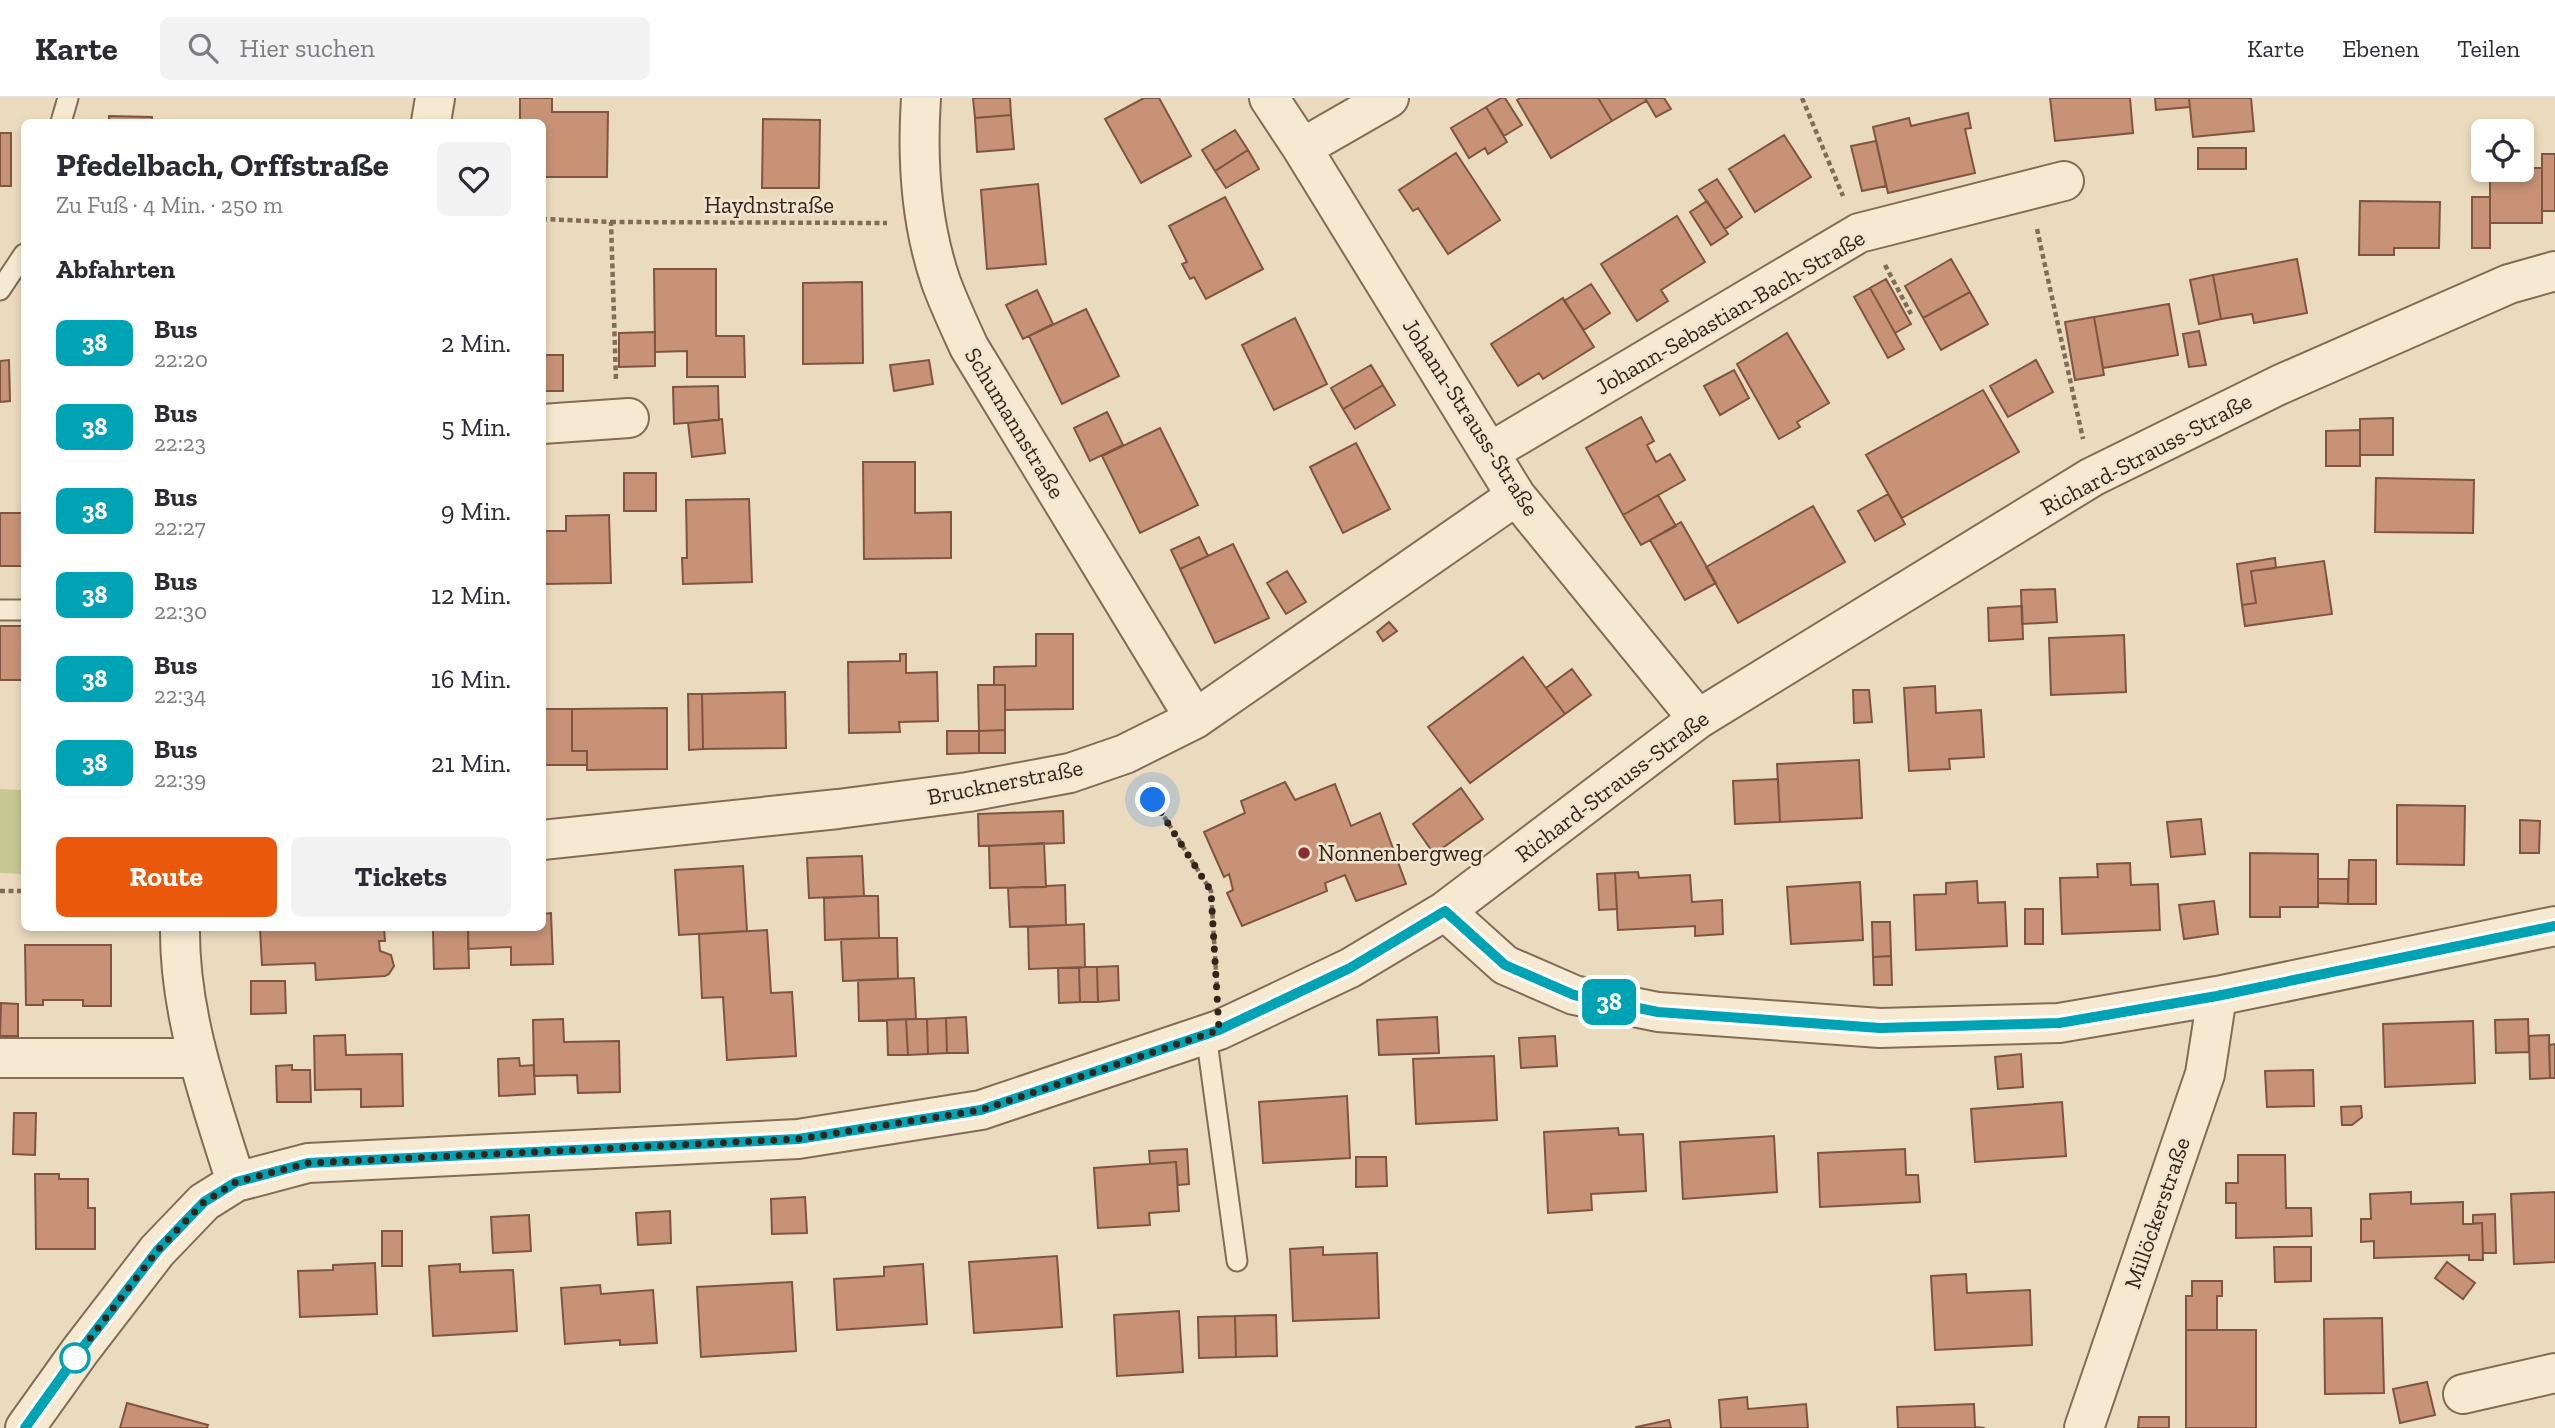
<!DOCTYPE html>
<html lang="de">
<head>
<meta charset="utf-8">
<style>
  body { margin:0; font-family:"Zilla Slab",serif; background:#f2f2f3; color:#2b2b33; height:100vh; display:flex; flex-direction:column; font-size:26px; white-space:nowrap }
  * { box-sizing:border-box; margin:0 }
  p { font-size:23px; color:#7c7c81 }
  .icon { flex:none; width:38px; height:38px; fill:none; stroke:currentColor; stroke-width:2; stroke-linecap:round; stroke-linejoin:round }
  .map { position:relative; flex:1; overflow:hidden }
  .details { position:absolute; left:21px; top:21px; width:525px; height:812px; display:flex; flex-direction:column; background:#fff; border-radius:10px; box-shadow:0 4px 10px #0003 }
  .details>* { flex:none }
  .badge { padding:0 14px; border-radius:10px; font-size:24px; line-height:46px }
  .fabs { position:absolute; left:2471px; top:21px; display:grid; gap:14px }
  .fabs a { display:grid; place-items:center; width:63px; height:63px; border-radius:10px; background:#fff; box-shadow:0 4px 10px #0003; font-size:35px }
  .you { position:absolute; width:35px; height:35px; margin:-18px; border:5px solid #fff; border-radius:50%; background:#1a73e8; box-shadow:0 0 0 10px #1a73e833 }
  .map>.badge { position:absolute; translate:-50% -50%; box-shadow:0 0 0 4px #fff }
  h2 { padding:0 35px; font-size:26px; line-height:63px }
  .round { display:grid; place-items:center; flex:none; width:74px; height:74px; border-radius:10px; background:#f2f2f3 }
  .headline { display:flex; align-items:center; justify-content:space-between; height:119px; padding:0 35px }
  h1 { font-size:33px; font-weight:800; line-height:52px }
  .primary-button { display:flex; gap:14px; margin-top:auto; padding:14px 35px }
  .primary-button a { flex:1; height:80px; border-radius:10px; background:#ea580c; color:#fff; font-size:28px; font-weight:800; line-height:80px; text-align:center }
  .primary-button a+a { background:#f2f2f3; color:#2b2b33 }
  ul { padding:0; list-style:none }
  li { display:flex; align-items:center; gap:21px; height:84px; padding:0 35px }
  li div { flex:1 }
  li b { display:block; font-size:26px }
  li em { font-style:normal }
  li .badge { min-width:77px; font-weight:700; text-align:center }
  header { display:flex; align-items:center; gap:42px; box-sizing:border-box; height:98px; padding:0 35px; background:#fff; border-bottom:2px solid #e1e1e2 }
  header strong { font-size:33px }
  nav { display:flex; gap:38px; margin-inline-start:auto; font-size:24px }
  .search { width:490px; height:63px; background:#f2f2f3; display:flex; align-items:center; gap:18px; box-sizing:border-box; padding:0 24px; border-radius:10px; color:#7c7c81; font-size:26px }
  .map>svg:first-child { display:block }
</style>
</head>
<body>
<header>
<strong>Karte</strong>
<div class="search"><svg class="icon" aria-label="search" viewBox="0 0 24 24"><circle cx="10" cy="10" r="6"/><path d="M15 15l6 6"/></svg>Hier suchen</div>
<nav><a>Karte</a><a>Ebenen</a><a>Teilen</a></nav>
</header>
<div class="map">
<svg width="2555" height="1330" viewBox="0 0 2555 1330">
  <rect width="100%" height="100%" fill="#ebdbbe"/>
  <path fill="#c5c893" d="M0 691 24 692V776L0 775Z"/>
  <path fill="#c79276" stroke="#7f553f" stroke-width="2" d="M520 0H552V14H608L607 79H542V24H520Z
    M973 0H1010L1011 17 975 20Z
    M1144 0H1159L1191 58 1141 85 1105 21Z
    M1501 0H1505L1522 27 1504 38 1486 9Z
    M1520 0H1598L1612 23 1551 60 1517 2Z
    M1598 0H1645L1646 3 1612 23Z
    M1645 0H1664L1671 11 1656 19Z
    M2050 0H2130L2133 35 2055 43Z
    M2155 0H2189L2190 9 2156 12Z
    M2189 0H2251L2254 33 2193 39Z
    M1486 9 1507 44 1488 56 1485 50 1469 60 1451 30Z
    M1968 15 1971 30 1965 31 1975 75 1888 95 1873 29 1909 20 1911 28Z
    M1011 17 1014 51 977 54 975 20Z
    M109 18 152 19V24H109Z
    M763 21 820 22 819 90H762Z
    M1235 32 1248 52 1215 73 1202 52Z
    M0 35H11V88H0Z
    M1784 37 1811 79 1755 114 1729 71Z
    M1876 43 1886 88 1862 93 1851 48Z
    M2198 50H2246V71H2198Z
    M1248 52 1259 71 1226 90 1215 73Z
    M1456 55 1500 122 1448 156 1418 110 1413 113 1399 92Z
    M2542 56H2555V113H2542Z
    M2522 70H2542V125H2490V81H2514V72Z
    M1717 81 1742 119 1725 131 1699 92Z
    M1038 86 1046 166 987 171 981 92Z
    M1225 99 1263 171 1206 201 1194 179 1190 181 1182 166 1187 164 1169 128Z
    M2472 99H2490V150H2472Z
    M1707 103 1728 136 1711 147 1690 114Z
    M2360 103 2440 104 2439 150H2394V157H2359Z
    M1677 118 1705 164 1661 192 1668 203 1637 223 1601 166Z
    M1951 161 1970 194 1923 220 1905 188Z
    M2297 161 2307 215 2254 225 2252 216 2221 221 2213 177Z
    M654 171H716V238H744L745 279H687V253L655 254Z
    M2213 177 2221 221 2199 226 2190 182Z
    M1886 181 1911 226 1895 235 1870 190Z
    M862 184 863 265 803 266V185Z
    M1591 186 1610 215 1584 232 1564 203Z
    M1870 190 1904 251 1888 260 1854 199Z
    M1037 192 1053 226 1023 241 1006 207Z
    M1970 194 1988 226 1941 252 1923 220Z
    M1563 200 1594 249 1543 281 1539 275 1518 288 1491 246Z
    M2169 206 2178 257 2103 270 2094 219Z
    M1086 211 1119 278 1062 306 1029 238Z
    M2094 219 2104 277 2075 282 2065 224Z
    M1295 220 1327 286 1274 312 1242 247Z
    M2199 233 2206 267 2189 269 2183 236Z
    M655 234V268L619 269V235Z
    M1787 235 1829 305 1797 324 1800 329 1779 341 1737 266Z
    M543 257H563V293H543Z
    M9 262 10 303 0 304V263Z
    M929 262 933 286 894 293 890 267Z
    M2036 262 2053 294 2008 319 1990 288Z
    M1371 267 1383 287 1343 311 1331 290Z
    M1734 272 1749 300 1720 317 1704 288Z
    M1383 287 1395 307 1355 331 1343 311Z
    M718 288 719 322 674 326 673 289Z
    M1983 292 2019 354 1902 420 1866 357Z
    M1107 314 1123 347 1090 363 1074 330Z
    M1641 319 1654 343 1647 347 1656 364 1670 356 1685 382 1623 417 1586 350Z
    M2393 320V357H2360V321Z
    M722 321 725 355 692 359 688 325Z
    M1160 330 1198 407 1140 435 1102 358Z
    M2360 332V368H2326V333Z
    M1356 345 1390 411 1343 435 1310 369Z
    M863 364H915V415L951 414V460L864 461Z
    M624 375H656V413H624Z
    M2376 380 2474 382 2473 435 2375 434Z
    M1888 396 1905 426 1875 443 1858 413Z
    M1658 397 1676 428 1641 447 1623 417Z
    M749 401 752 484 683 486 682 460H687L686 402Z
    M1813 408 1845 464 1738 525 1706 469Z
    M0 415H24V468H0Z
    M609 417 611 485 542 486V433H566V418Z
    M1681 424 1716 485 1685 502 1650 442Z
    M1199 439 1208 458 1180 471 1171 452Z
    M1233 446 1269 520 1215 545 1180 471Z
    M2275 460 2276 470 2251 473 2256 505 2242 507 2237 466Z
    M2324 463 2332 516 2245 528 2242 507 2256 505 2251 473Z
    M1287 473 1306 504 1286 516 1267 485Z
    M2055 491 2057 524 2022 526 2021 492Z
    M2022 508 2023 541 1989 543 1988 510Z
    M1389 524 1397 533 1383 543 1377 534Z
    M0 528H24V582H0Z
    M1036 536H1073V611L1005 612V587H994V569L1036 568Z
    M2124 537 2126 594 2051 597 2049 540Z
    M900 556H906V575L937 574 938 623 899 624 900 634 849 635 848 564 900 563Z
    M1523 559 1565 616 1470 685 1428 629Z
    M1572 571 1591 597 1565 616 1546 590Z
    M978 587H1005V632L979 633Z
    M1935 588 1936 615 1981 612 1984 659 1949 661 1950 671 1909 673 1904 590Z
    M1853 592H1869L1872 624 1854 625Z
    M785 594 786 650 703 651 702 596Z
    M688 596H702L703 651 689 652Z
    M667 610V671L587 672V653H572V611Z
    M542 611H572V653H587V667H542Z
    M1005 632V655H979V633Z
    M947 633H979V655L947 656Z
    M1859 662 1862 720 1780 724 1777 666Z
    M1778 681 1780 724 1735 726 1733 683Z
    M1285 684 1295 702 1335 686 1351 728 1380 715 1406 786 1356 803 1345 777 1325 785 1327 793 1242 828 1227 795 1233 792 1229 776 1224 779 1204 734 1245 715 1241 703Z
    M1461 690 1483 721 1434 756 1413 726Z
    M2397 707 2465 708 2464 767 2397 766Z
    M1063 713 1064 745 979 748 978 716Z
    M2201 721 2205 756 2171 759 2167 724Z
    M2520 722 2540 723 2539 755H2520Z
    M1044 745 1046 789 990 790 989 748Z
    M2250 755 2318 756V809H2280V819H2250Z
    M862 758 864 798 809 800 807 760Z
    M2349 762H2376V806H2348Z
    M2130 765 2131 787 2158 786 2160 832 2062 836 2060 780 2098 779 2097 766Z
    M743 768 747 833 679 837 675 772Z
    M1638 774 1639 780 1690 777 1692 804 1722 802 1723 836 1695 838V828L1618 832 1615 775Z
    M1615 775 1617 811 1599 812 1597 776Z
    M2318 781H2348V806L2318 805Z
    M1977 783 1978 805 2005 804 2007 848 1916 852 1914 797 1946 796V785Z
    M1860 784 1863 842 1791 846 1787 789Z
    M1065 787 1066 827 1010 829 1008 790Z
    M864 798H878L879 840 825 842 824 800Z
    M2214 803 2218 836 2184 841 2179 807Z
    M2025 811H2043V846H2025Z
    M551 815 553 866 511 867V849L468 851V830H542V816Z
    M1872 824H1890L1891 858 1873 859Z
    M1084 826 1085 869 1029 871 1028 829Z
    M260 830H301V832L384 830 385 843H379L380 853 391 857 394 868 389 876 385 878 316 882 315 865 262 867Z
    M468 831 469 870 434 871 433 832Z
    M767 832 771 895 792 894 796 958 727 962 723 899 702 900 699 836Z
    M879 840H897L898 881 843 883 841 841Z
    M25 847H111V908H83V902H43V907H26Z
    M1891 858 1892 887H1874L1873 859Z
    M1118 868 1119 902 1098 904 1097 869Z
    M1085 869H1097L1098 904H1080L1079 870Z
    M1058 870H1079L1080 904 1059 905Z
    M914 880 916 921 859 923 858 882Z
    M251 883H285L286 915 251 916Z
    M1 905 18 906V938H0Z
    M966 919 968 955H947L946 920Z
    M1437 919 1439 955 1379 957 1377 922Z
    M946 920 947 955 928 956 927 921Z
    M563 921 564 944 619 943 620 994 578 995 577 977 534 978 533 922Z
    M906 921H927L928 956 908 957Z
    M906 921 908 957H888L887 922Z
    M2528 921 2529 954 2496 955 2495 922Z
    M2473 923 2475 985 2385 989 2383 926Z
    M345 937 346 957 402 956 403 1008 361 1009V991L315 992 314 938Z
    M2549 937 2550 980 2530 981 2529 938Z
    M1555 938 1557 968 1521 970 1519 940Z
    M2555 946V980H2550L2549 947Z
    M2021 956 2023 989 1998 991 1995 959Z
    M1494 958 1497 1022 1416 1026 1413 961Z
    M519 960 520 968 534 967 535 996 499 998 498 961Z
    M292 967V972H310L311 1004H277L276 968Z
    M2313 972 2314 1008 2267 1009 2265 973Z
    M1347 998 1350 1060 1263 1065 1259 1004Z
    M2062 1004 2066 1058 1975 1064 1971 1011Z
    M2361 1008 2362 1019 2352 1027H2342L2341 1009Z
    M14 1015H36L35 1057 13 1056Z
    M1618 1030 1619 1037 1643 1036 1646 1093 1591 1096 1592 1112 1548 1115 1544 1034Z
    M1774 1038 1777 1094 1683 1101 1680 1044Z
    M1187 1051 1189 1086 1178 1087 1176 1064 1150 1066 1149 1053Z
    M1905 1051 1906 1077H1918L1920 1104 1820 1109 1818 1055Z
    M2238 1057H2285L2286 1110H2311L2312 1138 2236 1140V1105H2226V1085H2238Z
    M1356 1059H1386L1387 1088 1356 1089Z
    M1176 1064 1179 1113 1149 1115 1150 1127 1098 1130 1094 1070Z
    M35 1076H59V1081H88V1110H95V1151H36Z
    M2411 1094V1106L2463 1104V1126L2482 1125 2483 1162H2469V1157L2374 1160V1143L2361 1144V1121H2371L2370 1096Z
    M2555 1094V1164L2514 1166 2511 1096Z
    M805 1099 807 1135 772 1136 771 1101Z
    M670 1113 671 1145 638 1147 636 1115Z
    M2495 1116 2496 1155H2483L2482 1125 2473 1126V1117Z
    M529 1117 531 1153 493 1155 491 1119Z
    M382 1133H402V1168H382Z
    M1323 1149V1157L1377 1155 1379 1220 1293 1223 1290 1151Z
    M2274 1149H2311V1183L2275 1184Z
    M1057 1158 1062 1229 974 1235 969 1164Z
    M2447 1164 2475 1185 2463 1201 2435 1180Z
    M375 1165 377 1216 300 1219 298 1173 333 1172V1167Z
    M460 1166V1174L513 1172 517 1233 433 1238 429 1168Z
    M923 1166 927 1226 837 1232 834 1181 884 1178V1169Z
    M1966 1176 1967 1195 2030 1192 2032 1247 1935 1252 1931 1178Z
    M2192 1183H2222V1198H2217V1232H2186V1198H2192Z
    M792 1184 796 1253 701 1259 697 1189Z
    M600 1187 601 1196 653 1192 657 1245 620 1247V1242L565 1246 561 1190Z
    M1179 1213 1183 1274 1117 1278 1114 1217Z
    M1276 1217 1277 1258 1236 1259 1235 1218Z
    M1235 1218 1236 1259 1199 1260 1198 1219Z
    M2382 1220 2384 1295 2325 1296 2324 1221Z
    M2186 1232H2256V1330H2186Z
    M2427 1284 2435 1317 2400 1325 2393 1291Z
    M1747 1299 1748 1311 1806 1306 1808 1330H1721L1719 1302Z
    M127 1305 208 1327 207 1330H120Z
    M1974 1306 1975 1329 1985 1330H1898L1897 1309Z
    M2139 1319H2169V1330H2138Z
    M1669 1322 1671 1330H1636V1329Z"/>
  <g fill="none" stroke-linecap="round" stroke-linejoin="round">
    <g stroke="#826c58" stroke-width="23">
      <path id="lane" d="M61 24 68 0
        M0 192 24 156
        M0 512H24
        M1206 936 1237 1163"/>
    </g>
    <g stroke="#826c58" stroke-width="42">
      <path id="street" d="M921 0C917 60 921 126 941 184 949 206 959 227 969 249L1195 621
        M1269 0 1302 50 1516 398 1698 621
        M431 24 435 0
        M1302 50 1389 0
        M542 326 629 320
        M1490 354 1859 135 2064 83
        M542 742 838 711 968 694 1070 675 1125 656 1195 621 1516 398
        M1445 813 1505 867 1574 897 1658 914 1880 930 2059 925 2217 898 2555 828
        M180 830C179 916 210 1002 236 1084
        M0 960H196
        M2463 1296 2555 1275
        M25 1330 80 1253 157 1153 204 1104 236 1084 308 1065 798 1041 981 1012 1219 932 1350 870 1445 813 1698 621 2092 379 2279 287 2509 186 2555 173
        M2084 1330 2205 976 2217 898"/>
    </g>
    <path stroke="#826c58" stroke-width="4.5" stroke-dasharray="5 3.5" stroke-linecap="butt" d="M1802 0 1843 98
      M542 121 611 124 616 283
      M611 124 887 125
      M2037 131 2083 341
      M1885 167 1911 216
      M1146 690 1211 793 1217 890
      M0 793H24"/>
    <use href="#lane" stroke="#f6e9d1" stroke-width="19"/>
    <use href="#street" stroke="#f6e9d1" stroke-width="38"/>
  </g>
  <g fill="none" stroke-linecap="round" stroke-linejoin="round">
    <g stroke="#fff" stroke-width="16">
      <path id="line" d="M25 1330 80 1253 157 1153 204 1104 236 1084 308 1065 798 1041 981 1012 1219 932 1350 870 1445 813 1505 867 1574 897 1658 914 1880 930 2059 925 2217 898 2555 828"/>
    </g>
    <use href="#line" stroke="#00a3b4" stroke-width="10"/>
    <path stroke="#32251c" stroke-width="7" stroke-dasharray="0 12.6" d="M75 1260 157 1153 204 1104 236 1084 308 1065 798 1041 981 1012 1219 932 1211 793 1153 702"/>
  </g>
  <circle fill="#8d2c33" stroke="#f3e5cd" stroke-width="2.5" cx="1304" cy="755" r="7"/>
  <circle fill="#fff" stroke="#00a3b4" stroke-width="3.5" cx="75" cy="1260" r="14"/>
  <g text-anchor="middle" dominant-baseline="central" stroke-width="5" stroke-linejoin="round" paint-order="stroke">
    <g font-size="23" fill="#32251c" stroke="#f3e5cd">
      <text x="769" y="107">Haydnstraße</text>
      <text transform="translate(1730 214) rotate(-30)">Johann-Sebastian-Bach-Straße</text>
      <text transform="translate(1471 319) rotate(57)">Johann-Strauss-Straße</text>
      <text transform="translate(1015 325) rotate(59)">Schumannstraße</text>
      <text transform="translate(2146 356) rotate(-28)">Richard-Strauss-Straße</text>
      <text transform="translate(1005 684) rotate(-11)">Brucknerstraße</text>
      <text transform="translate(1612 688) rotate(-37)">Richard-Strauss-Straße</text>
      <text transform="translate(2157 1115) rotate(-71)">Millöckerstraße</text>
    </g>
    <g font-size="23" fill="#32251c" stroke="#f3e5cd" text-anchor="start">
      <text x="1318" y="755">Nonnenbergweg</text>
    </g>
  </g>
</svg>
<div class="fabs">
<a><svg class="icon" aria-label="locate" viewBox="0 0 24 24"><circle cx="12" cy="12" r="6"/><path d="M12 2v4M12 18v4M2 12h4M18 12h4"/></svg></a>
</div>
<div class="you" style="left:1153px;top:702px"></div>
<b class="badge" style="left:1609px;top:904px;background:#00a3b4;color:#fff">38</b>
<section class="details">
<div class="headline"><div><h1>Pfedelbach, Orffstraße</h1><p>Zu Fuß · 4 Min. · 250 m</p></div><a class="round"><svg class="icon" aria-label="heart" viewBox="0 0 24 24"><path d="M12 20l-8-8c-3-5 5-10 8-4 3-6 11-1 8 4z"/></svg></a></div>
<h2>Abfahrten</h2>
<ul>
<li><span class="badge" style="background:#00a3b4;color:#fff">38</span><div><b>Bus</b><p>22:20</p></div><em>2 Min.</em></li>
<li><span class="badge" style="background:#00a3b4;color:#fff">38</span><div><b>Bus</b><p>22:23</p></div><em>5 Min.</em></li>
<li><span class="badge" style="background:#00a3b4;color:#fff">38</span><div><b>Bus</b><p>22:27</p></div><em>9 Min.</em></li>
<li><span class="badge" style="background:#00a3b4;color:#fff">38</span><div><b>Bus</b><p>22:30</p></div><em>12 Min.</em></li>
<li><span class="badge" style="background:#00a3b4;color:#fff">38</span><div><b>Bus</b><p>22:34</p></div><em>16 Min.</em></li>
<li><span class="badge" style="background:#00a3b4;color:#fff">38</span><div><b>Bus</b><p>22:39</p></div><em>21 Min.</em></li>
</ul>
<div class="primary-button"><a>Route</a><a>Tickets</a></div>
</section>
</div>
</body>
</html>
